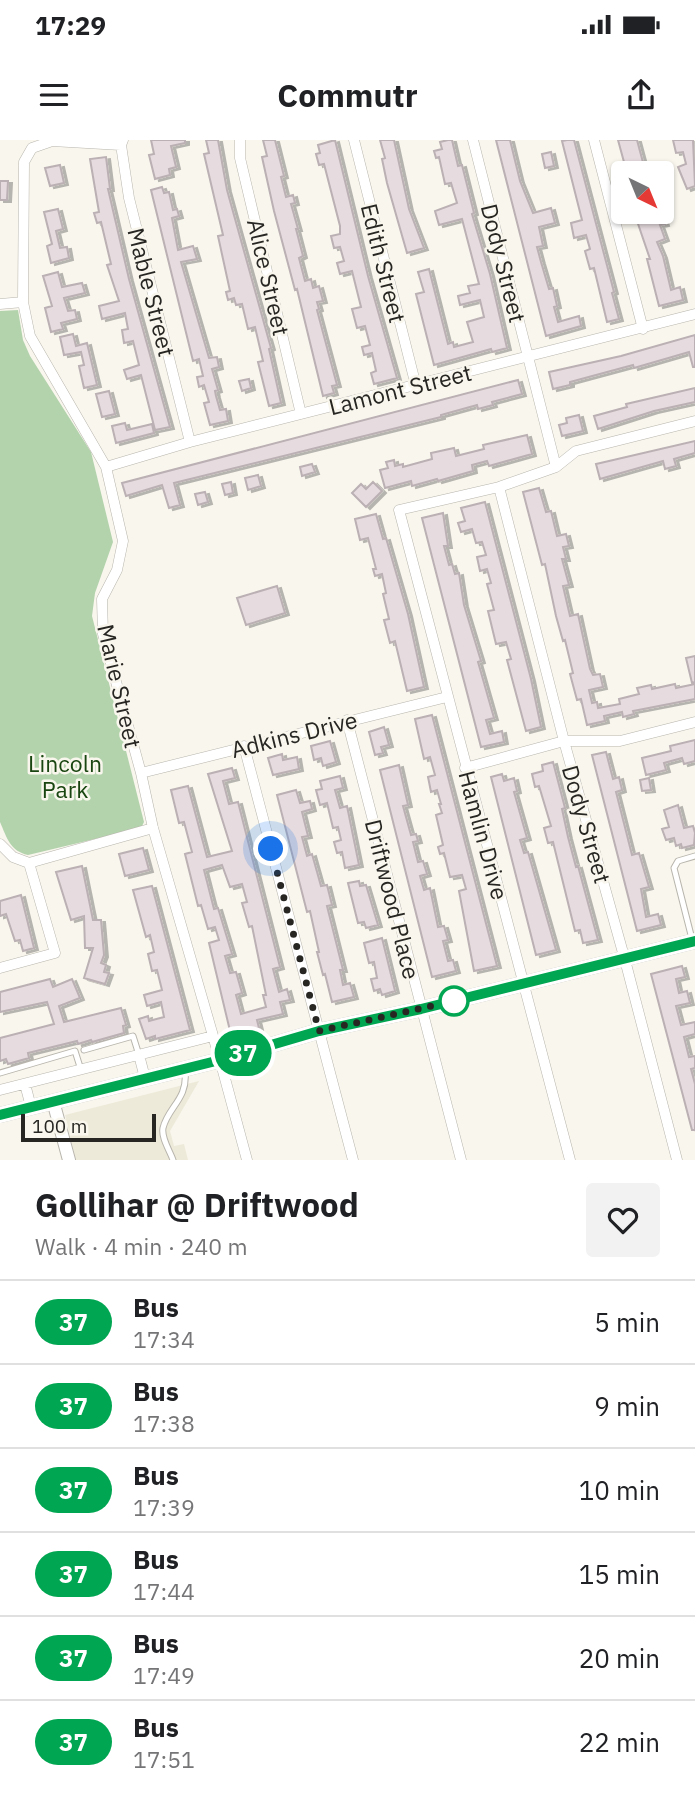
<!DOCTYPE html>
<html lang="en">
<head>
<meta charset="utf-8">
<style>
  body { margin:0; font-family:"IBM Plex Sans",sans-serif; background:#f2f2f2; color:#202124; height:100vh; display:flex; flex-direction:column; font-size:26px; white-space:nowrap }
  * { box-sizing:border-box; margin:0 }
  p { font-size:23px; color:#757577 }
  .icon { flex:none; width:38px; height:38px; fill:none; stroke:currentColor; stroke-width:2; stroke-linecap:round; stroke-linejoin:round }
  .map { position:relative; height:1020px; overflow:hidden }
  .details { display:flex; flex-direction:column; background:#fff; flex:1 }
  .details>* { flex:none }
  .badge { padding:0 14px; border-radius:23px; font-size:24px; line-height:46px }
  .needle { width:46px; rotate:137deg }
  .tools { position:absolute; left:611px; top:21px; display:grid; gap:14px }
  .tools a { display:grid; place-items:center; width:63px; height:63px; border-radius:7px; background:#fff; box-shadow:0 2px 5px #0004; font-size:35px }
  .scale { position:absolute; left:21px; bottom:18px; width:135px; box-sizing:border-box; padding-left:7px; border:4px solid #272622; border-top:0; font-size:19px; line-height:24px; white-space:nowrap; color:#272622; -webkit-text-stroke:5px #f8f6ed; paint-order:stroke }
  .you { position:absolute; width:35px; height:35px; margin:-18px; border:5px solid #fff; border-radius:50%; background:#1a73e8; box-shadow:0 0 0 10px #1a73e833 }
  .map>.badge { position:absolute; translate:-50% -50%; box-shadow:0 0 0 4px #fff }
  .round { display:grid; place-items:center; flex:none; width:74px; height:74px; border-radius:7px; background:#f2f2f2 }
  .summary { display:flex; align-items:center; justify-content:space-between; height:119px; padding:0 35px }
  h1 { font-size:33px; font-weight:800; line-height:52px }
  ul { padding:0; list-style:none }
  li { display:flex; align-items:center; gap:21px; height:84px; padding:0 35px; border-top:2px solid #e0e0e0 }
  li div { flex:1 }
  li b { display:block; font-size:26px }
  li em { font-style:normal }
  li .badge { min-width:77px; font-weight:700; text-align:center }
  .status { display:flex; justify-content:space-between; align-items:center; height:49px; padding:0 35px; background:#fff; direction:ltr }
  .status svg { height:19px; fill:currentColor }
  header { display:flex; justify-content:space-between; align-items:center; height:91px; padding:0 35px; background:#fff; font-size:32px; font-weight:800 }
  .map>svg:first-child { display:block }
</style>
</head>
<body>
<div class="status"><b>17:29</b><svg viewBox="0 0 49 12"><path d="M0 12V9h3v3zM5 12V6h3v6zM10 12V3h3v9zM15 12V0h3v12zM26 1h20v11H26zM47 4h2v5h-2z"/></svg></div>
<header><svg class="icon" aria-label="menu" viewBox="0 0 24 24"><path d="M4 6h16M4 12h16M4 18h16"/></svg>Commutr<svg class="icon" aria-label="share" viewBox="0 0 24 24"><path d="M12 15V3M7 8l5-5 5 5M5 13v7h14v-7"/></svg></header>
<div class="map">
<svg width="695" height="1020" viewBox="0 0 695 1020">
  <defs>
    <filter id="shadow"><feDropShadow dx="4" dy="2" stdDeviation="0" flood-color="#0004"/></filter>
  </defs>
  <rect width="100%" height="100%" fill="#f8f6ed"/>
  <path fill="#eeead9" d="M199 941 170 991 174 1006 184 1004 188 1020H76L65 975Z"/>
  <path fill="#b3d3ad" d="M18 170 23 200 30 216 91 312 113 402 95 453 92 476 144 682 141 688 28 715C10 711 7 698 0 682V171Z"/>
  <path fill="#e6dbde" stroke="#bbb0b3" stroke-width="2" fill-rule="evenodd" filter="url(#shadow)" d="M151 0H185V3L171 6 176 27 169 29 170 35 155 39 149 15 154 14Z
    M206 0H218L227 50 269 201 271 208 269 209 281 263 269 266 258 222 263 221 255 187 248 189 242 164 236 165 234 158 228 160 226 152 230 151 218 96 223 95 204 14 209 13Z
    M263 0H275L284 36 281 37 286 57 293 55 295 63 291 64 298 89H296L303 116 299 118 305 141 311 139 313 148 319 146 323 161 317 162 319 169 317 170 337 245 332 246 334 253 323 256 297 149 295 150 274 71 262 17 267 16Z
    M335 0 368 136 397 238 374 244 371 233 376 231 372 213 364 215 362 207 370 205 365 186 357 188 352 169 361 167 352 131 340 134 337 123 344 121 340 107 334 108 331 96 340 94V86L324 24 319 25 316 14 320 13 318 5Z
    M380 0H394L409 69 424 108 407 113 387 43 382 19 385 18Z
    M448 0H452L458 26 462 25 474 73 472 74 490 134 507 208 492 212 491 209 434 225 416 154 424 152 418 132 429 129 448 204 453 202 454 207 473 202 467 182 484 177 480 160 460 165 458 156 470 153 468 146 479 144 462 79 439 85 435 71 457 63 451 43 445 44 439 17 436 18 434 11 442 9 440 2Z
    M496 0H510L520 41 533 73 551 68 555 83 539 87 543 106 537 107 541 122 549 149 553 148 557 166 554 167 558 182 579 176 581 186 546 196Z
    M567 0H574L614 152 612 153 619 179 607 182 594 128 590 129 585 111 590 109 586 95 574 98 571 83 582 80 562 1Z
    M618 0H637L645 30 627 33Z
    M673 0H693L695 46 687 49 678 27 686 24 683 12 676 13Z
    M551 12 554 26 545 28 542 14Z
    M106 17 110 49H108L129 139 170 287 155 290 141 235 127 239 124 230 139 225 133 201 124 203 122 190 128 189 125 173 102 179 99 166 119 161 107 125 111 124 101 82 97 83 94 73 99 72 90 19Z
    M60 25 64 43 50 46 45 28Z
    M0 41H8L7 60H0Z
    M162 47 164 53 169 52 173 70 177 69 179 76 172 78 178 110 193 106 197 119 181 122 209 218 217 217 219 227 212 229 218 250 215 251 216 256 220 270 226 269 228 281 210 285 204 263 209 262 204 245 199 247 197 237 203 236 199 219 193 221 151 50Z
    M58 69 63 89 56 91 60 108 67 107 69 118 51 123 47 106 52 104 44 72Z
    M634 72H651L652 75 662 72 665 84 660 85 665 99 657 102 663 116 671 150 680 147 683 160 659 166 647 119H650Z
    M58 132 62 147 82 143 85 153 64 158 68 171 75 170 77 179 61 183 63 189 51 192 45 168 52 166 43 136Z
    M73 194 76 206 87 203 97 245 84 248 79 226 84 225 81 212 64 215 60 197Z
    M695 195V227H693L689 212 634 228 633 225 570 242V245L553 249 549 232 621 216Z
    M249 239 251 248 242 251 239 241Z
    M518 240 522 254 492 262 493 265 478 269 477 265 441 275V277L174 343 180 365 169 368 162 345 126 356 122 343Z
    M695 248V262L654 271 598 289 594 276 627 267 626 264Z
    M109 251 115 274 102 277 96 254Z
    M579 275 583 291 562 296 559 285 567 283 566 278Z
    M125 283 127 290 152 284 154 293 116 303 112 286Z
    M527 295 532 314 489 326 487 321 472 325 473 331 438 341 437 339 412 346 411 341 385 348 380 330 388 328 386 322 394 320 395 326 403 324V327L432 319 431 313 454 308 456 316 484 309 483 305Z
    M695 301V313L674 319 676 326 665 329 663 321 600 339 596 324Z
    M312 324 315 332 302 336 300 327Z
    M258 335 261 346 248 350 245 338Z
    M231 342 233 353 225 355 222 344Z
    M373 342 382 351 366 367 352 353 361 344 366 349Z
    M539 348 546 372 551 371 557 396 566 394 569 406 563 407 566 419H562L569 445 563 446 570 476 578 474 590 529 593 535 600 534 603 547 589 550 592 563 597 562 598 568 620 564 619 559 639 554 637 548 651 545 652 549 675 544 676 548 695 544V559L633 571 634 574 623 577 622 572 604 576 605 581 587 585 581 559 577 560 570 534 573 533 565 500 563 501 556 476 545 424 542 425 523 352Z
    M205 352 208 362 198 365 195 354Z
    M485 362 531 539 541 587 526 591 507 520 511 519 506 502 496 504 488 471 494 470 487 444 491 443 487 429 480 431 477 417 486 415 482 402 476 403 472 389 461 392 458 383 465 381 461 368Z
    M443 373 448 406H444L449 425 452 424 455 434 459 433 464 465 481 521 478 522 494 578 486 580 490 594 502 591 504 602 481 607 422 378Z
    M376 374 383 399 386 398 408 474 424 547 407 551 395 501 390 503 384 480 389 479 383 454 386 453 382 434 375 436 373 429H376L368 398 360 400 355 379Z
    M277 446 285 473 246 485 237 458Z
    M695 516V542L692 543 686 518Z
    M432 575 497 826 474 831 459 751 466 749 462 735 450 737 444 713 440 714 438 707 443 705 436 675 442 673 439 664H441L437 650 431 652 428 637 435 635 430 617 424 619 415 579Z
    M384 587 389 605 381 607 383 613 375 615 369 592Z
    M695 600V621L684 624 682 618 664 623 666 630 646 635 642 618 671 611 670 606Z
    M330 601 336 622 323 626 321 618 314 620 311 606Z
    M606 612 613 639 619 637 622 650 616 652 632 715 639 713 649 747 641 749 646 777 658 774 661 785 637 791 592 615Z
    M282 614 283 620 297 617 299 629 273 635 268 618Z
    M553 622 565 668 562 669 568 697 576 727 578 726 598 800 583 803 580 790 575 791 553 702 548 703 544 688 551 686 539 646 535 647 532 634 543 631 542 625Z
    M399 625 408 665 403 666 411 695 416 694 418 701 413 702 418 722 423 721 427 734 420 736 424 750 430 748 438 787 444 786 448 800 443 801 448 821 453 820 456 831 432 837 380 630Z
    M232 628 235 638 223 641 229 664 238 662 280 827 273 829 279 852 287 849 290 860 280 862 283 874 257 880 259 888 231 895 209 803 219 800 215 787 208 789 201 765 198 766 185 714 192 712 184 682 179 683 171 650 188 646 207 717 232 711 208 634ZM222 725 230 747 242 744 247 762 242 763 249 787 252 786 266 855H263L266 867 241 874 236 855 242 853 236 832 230 833 225 816 232 814 218 768 214 769 204 730Z
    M502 634 504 641 514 638 517 651 514 652 527 698 520 700 524 713 528 712 556 810 536 815 491 637Z
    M340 636 343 648 335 650 340 668 347 666 359 725 345 728 342 712 337 713 334 702 341 700 338 687 333 688 327 663 320 665 316 650 322 649 320 641Z
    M649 638 651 650 642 651 640 640Z
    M296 650 300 663 310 661 312 669 302 672 308 696 302 697 307 716 312 714 321 746 327 745 332 765 327 766 343 830H340L343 845 350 843 354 857 332 862 325 834 323 835 317 812H319L310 771 307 772 277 655Z
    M678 665 684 688 693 686 695 693 694 705 682 708 681 704 676 706 674 698 666 700 662 689 669 687 664 670Z
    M143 708 149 730 125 736 119 714Z
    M82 726 93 780H101L104 815 101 823 106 825 104 832 109 833 105 844 84 838 93 808H85L84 776 71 780 56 732Z
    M359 741 360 746 366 745 378 785 366 788 364 782 358 783 348 743Z
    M152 746 190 890 155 899V896L146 899 139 879 148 876 149 881 164 877 161 862 147 866 144 855 162 850 157 830 152 831 148 814 154 812 150 795 146 797 133 750Z
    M21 755 34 808 23 811 20 800 15 801 6 774 0 776V761Z
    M382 798 395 851 382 855 380 849 374 851 371 839 377 838 374 822 369 823 364 803Z
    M682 826 685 837 676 839 679 853 687 851 690 863 676 866 681 885 695 882V894L684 897 689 917 695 916V928L691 929 695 944V990H692L651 834Z
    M50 839 53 847 72 839 80 858 59 866 64 882 121 868 126 885 123 886 124 893 92 902 91 900 78 904 77 901 28 913 29 918 8 924 6 919 0 921V898L54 884 47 862 0 872V852Z"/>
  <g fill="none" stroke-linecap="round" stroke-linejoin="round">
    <g stroke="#b8b5ad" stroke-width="7">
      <path id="service" d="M692 799 674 728 678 721 695 716
        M84 910 133 896 139 915
        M0 933 75 911 81 930
        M173 1020C170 1011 161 998 163 988 168 967 188 959 185 932"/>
    </g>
    <g stroke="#b8b5ad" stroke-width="11">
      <path id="minor" d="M123 0 121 5 129 58 190 302
        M240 0V18L301 274
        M354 0 416 246
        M473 0 556 327
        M594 0 643 189
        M121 5 52 1 32 8 24 22 23 162 30 196 106 327 123 401 117 430 102 459 103 494 141 633 153 688 220 920 247 1020
        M0 164 23 162
        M106 327 190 302 695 174
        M499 347 564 601 625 820 677 1020
        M347 580 461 1020
        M244 606 353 1020
        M465 628 564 601H620L695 582
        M141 633 447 557
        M0 704 13 717 29 723 55 813 0 828
        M29 723 153 688
        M139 915 145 938
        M25 944 31 967
        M0 950 213 896
        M570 1020 399 370 499 347 556 327 576 311 695 281"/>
    </g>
    <g stroke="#b8b5ad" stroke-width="14">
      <path id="tertiary" d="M53 961 69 1020"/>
    </g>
    <g stroke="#b8b5ad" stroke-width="16">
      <path id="secondary" d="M0 975 220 920 319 891 421 869 695 801"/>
    </g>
    <use href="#service" stroke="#fff" stroke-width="5"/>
    <use href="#minor" stroke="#fff" stroke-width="10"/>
    <use href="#tertiary" stroke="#fff" stroke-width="12"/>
    <use href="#secondary" stroke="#fff" stroke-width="14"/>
  </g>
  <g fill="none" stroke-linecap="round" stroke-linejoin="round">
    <g stroke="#fff" stroke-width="16">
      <path id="line" d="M0 975 220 920 319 891 421 869 695 801"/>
    </g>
    <use href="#line" stroke="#00a651" stroke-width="10"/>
    <path stroke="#272622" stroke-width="7" stroke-dasharray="0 12.6" d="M271 709 319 891 454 861"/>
  </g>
  <circle fill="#fff" stroke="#00a651" stroke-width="3.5" cx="454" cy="861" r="14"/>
  <g text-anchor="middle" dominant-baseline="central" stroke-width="5" stroke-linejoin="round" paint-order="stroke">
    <g font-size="23" fill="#272622" stroke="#f8f6ed">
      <text transform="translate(384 123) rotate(76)">Edith Street</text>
      <text transform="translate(504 123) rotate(76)">Dody Street</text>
      <text transform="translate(269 137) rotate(77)">Alice Street</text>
      <text transform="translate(152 152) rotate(76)">Mable Street</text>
      <text transform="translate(400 249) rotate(-14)">Lamont Street</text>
      <text transform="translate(120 546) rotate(77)">Marie Street</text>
      <text transform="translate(294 594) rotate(-14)">Adkins Drive</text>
      <text transform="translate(587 684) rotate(74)">Dody Street</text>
      <text transform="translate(484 695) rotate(75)">Hamlin Drive</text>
      <text transform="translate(393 759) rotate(76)">Driftwood Place</text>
    </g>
    <g font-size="23" fill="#194510" stroke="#f8f6ed">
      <text x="65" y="623">Lincoln<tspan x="65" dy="26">Park</tspan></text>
    </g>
  </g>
</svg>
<div class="tools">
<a><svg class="needle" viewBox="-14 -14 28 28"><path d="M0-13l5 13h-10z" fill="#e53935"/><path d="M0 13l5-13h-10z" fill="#757577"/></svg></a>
</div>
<div class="scale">100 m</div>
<div class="you" style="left:271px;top:709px"></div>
<b class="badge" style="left:243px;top:913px;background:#00a651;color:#fff">37</b>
</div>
<section class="details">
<div class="summary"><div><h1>Gollihar @ Driftwood</h1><p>Walk · 4 min · 240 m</p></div><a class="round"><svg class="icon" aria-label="heart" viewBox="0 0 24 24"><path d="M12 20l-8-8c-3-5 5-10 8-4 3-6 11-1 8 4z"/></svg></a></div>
<ul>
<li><span class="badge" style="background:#00a651;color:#fff">37</span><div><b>Bus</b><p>17:34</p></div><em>5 min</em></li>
<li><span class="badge" style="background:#00a651;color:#fff">37</span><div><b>Bus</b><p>17:38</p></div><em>9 min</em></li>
<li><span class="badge" style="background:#00a651;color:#fff">37</span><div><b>Bus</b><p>17:39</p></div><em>10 min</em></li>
<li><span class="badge" style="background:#00a651;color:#fff">37</span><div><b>Bus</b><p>17:44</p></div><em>15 min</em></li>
<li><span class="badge" style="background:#00a651;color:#fff">37</span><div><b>Bus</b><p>17:49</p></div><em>20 min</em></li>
<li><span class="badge" style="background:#00a651;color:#fff">37</span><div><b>Bus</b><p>17:51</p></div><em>22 min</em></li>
</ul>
</section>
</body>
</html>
